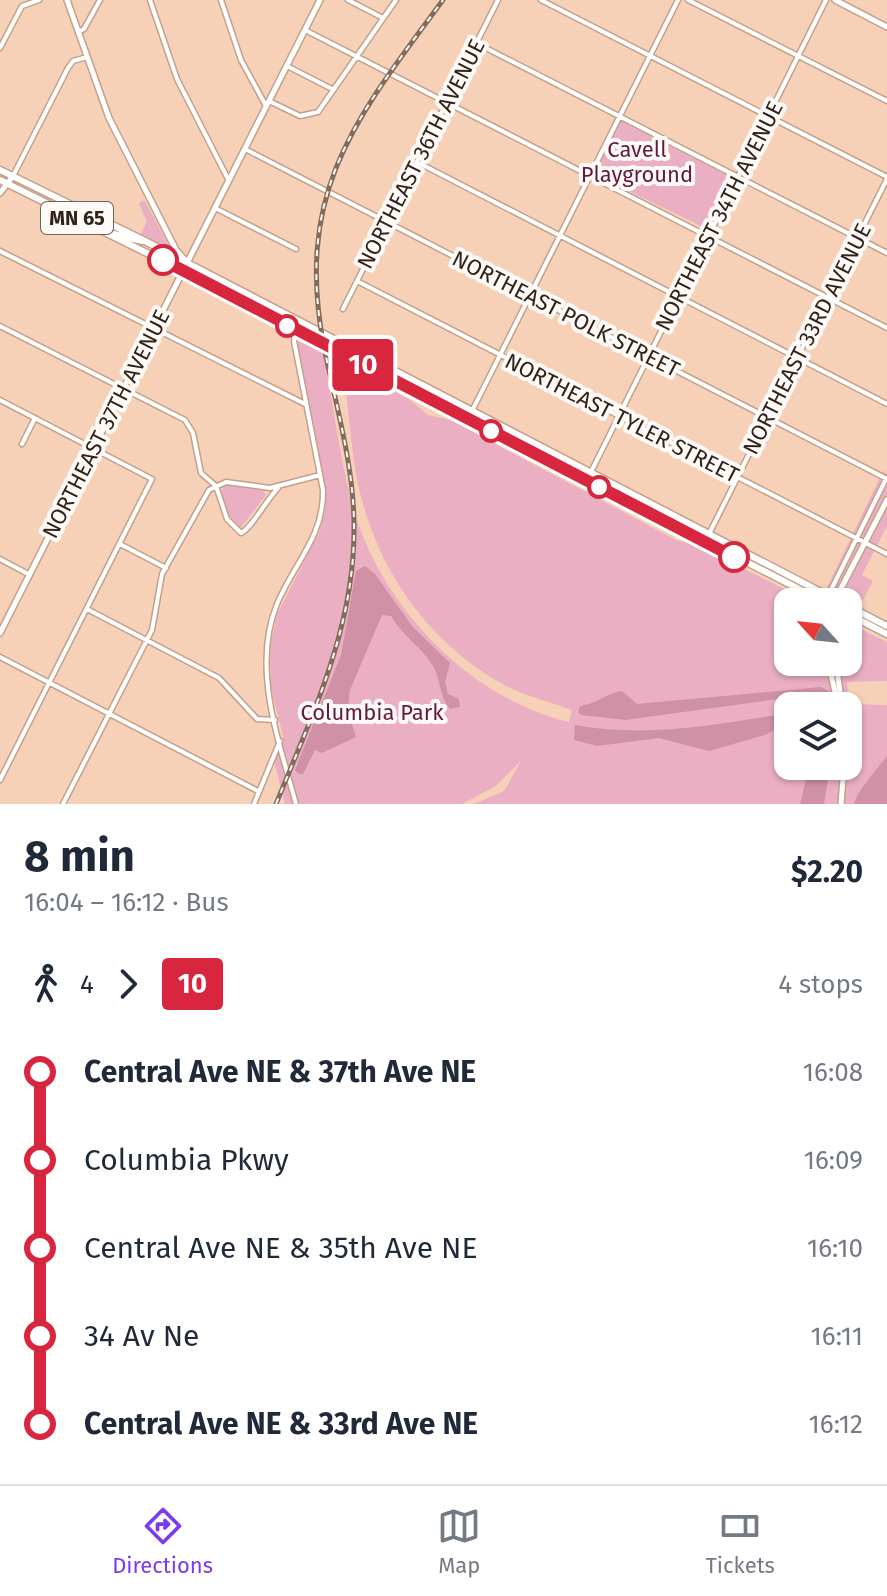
<!DOCTYPE html>
<html lang="en">
<head>
<meta charset="utf-8">
<style>
  body { margin:0; font-family:"Fira Sans",sans-serif; background:#f6f6f7; color:#1f2937; height:100vh; display:flex; flex-direction:column; font-size:30px; white-space:nowrap }
  * { box-sizing:border-box; margin:0 }
  p { font-size:26px; color:#747a83 }
  .icon { flex:none; width:44px; height:44px; fill:none; stroke:currentColor; stroke-width:2; stroke-linecap:round; stroke-linejoin:round }
  .map { position:relative; height:804px; overflow:hidden }
  .sheet { display:flex; flex-direction:column; background:#fff; flex:1 }
  .sheet>* { flex:none }
  .badge { padding:0 16px; border-radius:6px; font-size:28px; line-height:52px }
  .needle { width:52px; rotate:297deg }
  .fabs { position:absolute; left:774px; top:588px; display:grid; gap:16px }
  .fabs a { display:grid; place-items:center; width:88px; height:88px; border-radius:16px; background:#fff; box-shadow:0 2px 6px #0004; font-size:40px }
  .map>.badge { position:absolute; translate:-50% -50%; box-shadow:0 0 0 4px #fff }
  .legs { display:flex; align-items:center; gap:12px; height:88px; padding:0 24px; font-size:26px }
  .legs p { margin-inline-start:auto }
  .headline { display:flex; align-items:center; justify-content:space-between; height:136px; padding:0 24px }
  h1 { font-size:44px; font-weight:700; line-height:60px }
  ul { padding:0 24px; list-style:none }
  li { display:flex; align-items:center; gap:28px; height:88px; font-size:30px }
  li i { display:grid; place-items:center; width:12px; height:100%; margin:0 10px; background:currentColor }
  li i::after { content:''; width:20px; height:20px; margin:-10px; border:6px solid; border-radius:50%; background:#fff }
  li p { margin-inline-start:auto }
  li:first-child i { background:linear-gradient(#0000 50%,currentColor 0) }
  li:last-child i { background:linear-gradient(currentColor 50%,#0000 0) }
  .dock { display:flex; justify-content:space-around; align-items:center; height:112px; border-top:2px solid #e0e1e3; background:#fff; font-size:22px; color:#747a83 }
  .dock a { display:grid; justify-items:center; gap:4px }
  .dock .current { color:#7c3aed }
  .map>svg:first-child { display:block }
</style>
</head>
<body>
<div class="map">
<svg width="887" height="804" viewBox="0 0 887 804">
  <rect width="100%" height="100%" fill="#f6d1b8"/>
  <path fill="#ebafc3" fill-rule="evenodd" d="M621 121 733 178 709 230 594 174Z
    M142 201H145L172 251 140 236 147 221 139 204Z
    M303 336 322 346C332 396 338 447 350 496 375 600 465 697 569 722L572 710C551 702 528 697 508 687 436 649 385 582 363 504 351 462 349 409 343 364L410 400 428 415 451 420 676 540 697 545 810 602H788V662H848V623L887 642V681L847 682 849 704 887 705V804H474L504 791 521 761 496 786 462 804H285L274 761 283 736 271 689 270 647 277 614 320 531 326 505 297 344ZM788 706H848V766H788Z
    M883 471 887 474V526L862 575 873 581 859 607 847 601 820 602Z
    M233 484 264 491 266 495 240 529C229 518 219 501 223 486Z"/>
  <path fill="#d091a7" d="M365 566 375 574 412 626 450 663 445 682 448 694 459 699 460 707 450 709C439 696 441 680 433 666 422 647 402 636 391 616L382 615 350 690 348 710 356 737 322 753 315 750 303 774H299L295 771 300 757 341 655 356 571Z
    M821 687 830 692 625 720 581 715 578 712 580 706C597 704 606 693 622 691L637 704Z
    M788 713V723L765 735 709 751 659 738 597 746 574 740 575 725C647 738 716 725 788 713Z
    M887 756V804H854C857 791 877 769 887 756Z
    M815 766H830L824 804H800L806 779Z"/>
  <g fill="none" stroke-linecap="round" stroke-linejoin="round">
    <g stroke="#c3a088" stroke-width="7">
      <path id="street" d="M150 0 177 79 229 181
        M221 0 241 60 266 106
        M348 0 383 18
        M541 0 887 177
        M688 0 887 101
        M305 30 887 328
        M78 32 84 29 100 0
        M476 43 887 253
        M0 48 22 6 39 0
        M287 66 332 89
        M269 101 300 116 318 112 396 0
        M245 149 887 479
        M417 162 887 404
        M13 176 68 68 73 61 87 57
        M215 208 296 249
        M0 251 305 404
        M357 281 887 554
        M343 309 498 0
        M0 326 185 420 193 433 201 473 216 486 227 519 241 533C251 529 267 499 278 488
        M296 329 294 341 323 490C324 537 294 563 277 604 251 668 279 741 296 804
        M0 400 152 479 0 780
        M468 419 678 0
        M22 444 35 418
        M591 472 826 0
        M709 534 887 179
        M120 544 166 568
        M0 559 30 575
        M825 602 886 479
        M87 609 219 678 257 719 275 720
        M0 657 258 791
        M63 804 152 630 162 574 209 490 226 482 270 488 320 475
        M254 804 280 741"/>
    </g>
    <g stroke="#c3a088" stroke-width="8">
      <path id="secondary" d="M67 0 109 118 176 250 185 260
        M835 0 887 27
        M0 193 13 176
        M834 602 887 500
        M0 633 320 0
        M828 662 835 692
        M836 662 840 692
        M837 705V706
        M842 705V706
        M841 804 844 766"/>
    </g>
    <g stroke="#c3a088" stroke-width="9">
      <path id="primary" d="M0 170 145 241 840 602
        M0 180 177 268 824 602
        M114 234 142 241
        M848 606 887 626
        M848 614 887 634"/>
    </g>
    <use href="#street" stroke="#fff" stroke-width="4"/>
    <use href="#secondary" stroke="#fff" stroke-width="5"/>
    <use href="#primary" stroke="#fff" stroke-width="6"/>
    <g stroke="#836c5c" stroke-width="5">
      <path id="rail" d="M276 804C313 713 355 627 354 526 354 466 336 406 324 347 294 191 356 118 443 0"/>
    </g>
    <use href="#rail" stroke="#fdfaf7" stroke-width="2" stroke-dasharray="6" stroke-linecap="butt"/>
  </g>
  <g fill="none" stroke-linecap="round" stroke-linejoin="round">
    <g stroke="#fff" stroke-width="18">
      <path id="line-1" d="M163 260 734 557"/>
    </g>
    <use href="#line-1" stroke="#d7263d" stroke-width="12"/>
  </g>
  <g fill="#fff" stroke="#d7263d" stroke-width="4">
    <circle cx="163" cy="260" r="14"/>
    <circle cx="287" cy="326" r="10"/>
    <circle cx="491" cy="431" r="10"/>
    <circle cx="599" cy="487" r="10"/>
    <circle cx="734" cy="557" r="14"/>
  </g>
  <g text-anchor="middle" dominant-baseline="central" stroke-width="8" stroke-linejoin="round" paint-order="stroke">
    <rect fill="#fdfaf7" stroke="#6e645c" stroke-width="2" x="41" y="202" width="72" height="32" rx="6"/>
    <g font-size="20" font-weight="bold" fill="#31231a">
      <text x="77" y="218">MN 65</text>
    </g>
    <g font-size="22" fill="#641a3c" stroke="#fdfaf7">
      <text x="637" y="149">Cavell<tspan x="637" dy="25">Playground</tspan></text>
      <text x="372" y="712">Columbia Park</text>
    </g>
    <g font-size="22" fill="#31231a" stroke="#fdfaf7">
      <text transform="translate(421 154) rotate(-63)">NORTHEAST 36TH AVENUE</text>
      <text transform="translate(719 216) rotate(-63)">NORTHEAST 34TH AVENUE</text>
      <text transform="translate(566 314) rotate(27)">NORTHEAST POLK STREET</text>
      <text transform="translate(807 339) rotate(-63)">NORTHEAST 33RD AVENUE</text>
      <text transform="translate(622 418) rotate(27)">NORTHEAST TYLER STREET</text>
      <text transform="translate(106 424) rotate(-63)">NORTHEAST 37TH AVENUE</text>
    </g>
  </g>
</svg>
<div class="fabs">
<a><svg class="needle" viewBox="-14 -14 28 28"><path d="M0-13l5 13h-10z" fill="#e53935"/><path d="M0 13l5-13h-10z" fill="#747a83"/></svg></a>
<a><svg class="icon" aria-label="layers" viewBox="0 0 24 24"><path d="M12 4l9 5-9 5-9-5zM3 14l9 5 9-5"/></svg></a>
</div>
<b class="badge" style="left:363px;top:365px;background:#d7263d;color:#fff">10</b>
</div>
<section class="sheet">
<div class="headline"><div><h1>8 min</h1><p>16:04 – 16:12 · Bus</p></div><b>$2.20</b></div>
<div class="legs"><svg class="icon" aria-label="walk" viewBox="0 0 24 24"><circle cx="13" cy="4" r="2"/><path d="M13 8l-2 6 4 7M11 14l-3 7M7 12l3-4h3l4 4"/></svg>4<svg class="icon" aria-label="forward" viewBox="0 0 24 24"><path d="M9 5l7 7-7 7"/></svg><b class="badge" style="background:#d7263d;color:#fff">10</b><p>4 stops</p></div>
<ul>
<li><i style="color:#d7263d"></i><b>Central Ave NE &amp; 37th Ave NE</b><p>16:08</p></li>
<li><i style="color:#d7263d"></i><span>Columbia Pkwy</span><p>16:09</p></li>
<li><i style="color:#d7263d"></i><span>Central Ave NE &amp; 35th Ave NE</span><p>16:10</p></li>
<li><i style="color:#d7263d"></i><span>34 Av Ne</span><p>16:11</p></li>
<li><i style="color:#d7263d"></i><b>Central Ave NE &amp; 33rd Ave NE</b><p>16:12</p></li>
</ul>
</section>
<nav class="dock">
<a class="current"><svg class="icon" aria-label="directions" viewBox="0 0 24 24"><path d="M12 3l9 9-9 9-9-9zM9 14v-3h6M13 9l2 2-2 2"/></svg>Directions</a>
<a><svg class="icon" aria-label="map" viewBox="0 0 24 24"><path d="M3 6l6-2 6 2 6-2v14l-6 2-6-2-6 2zM9 4v14M15 6v14"/></svg>Map</a>
<a><svg class="icon" aria-label="tickets" viewBox="0 0 24 24"><path d="M3 7h18v10H3zM15 7v10"/></svg>Tickets</a>
</nav>
</body>
</html>
